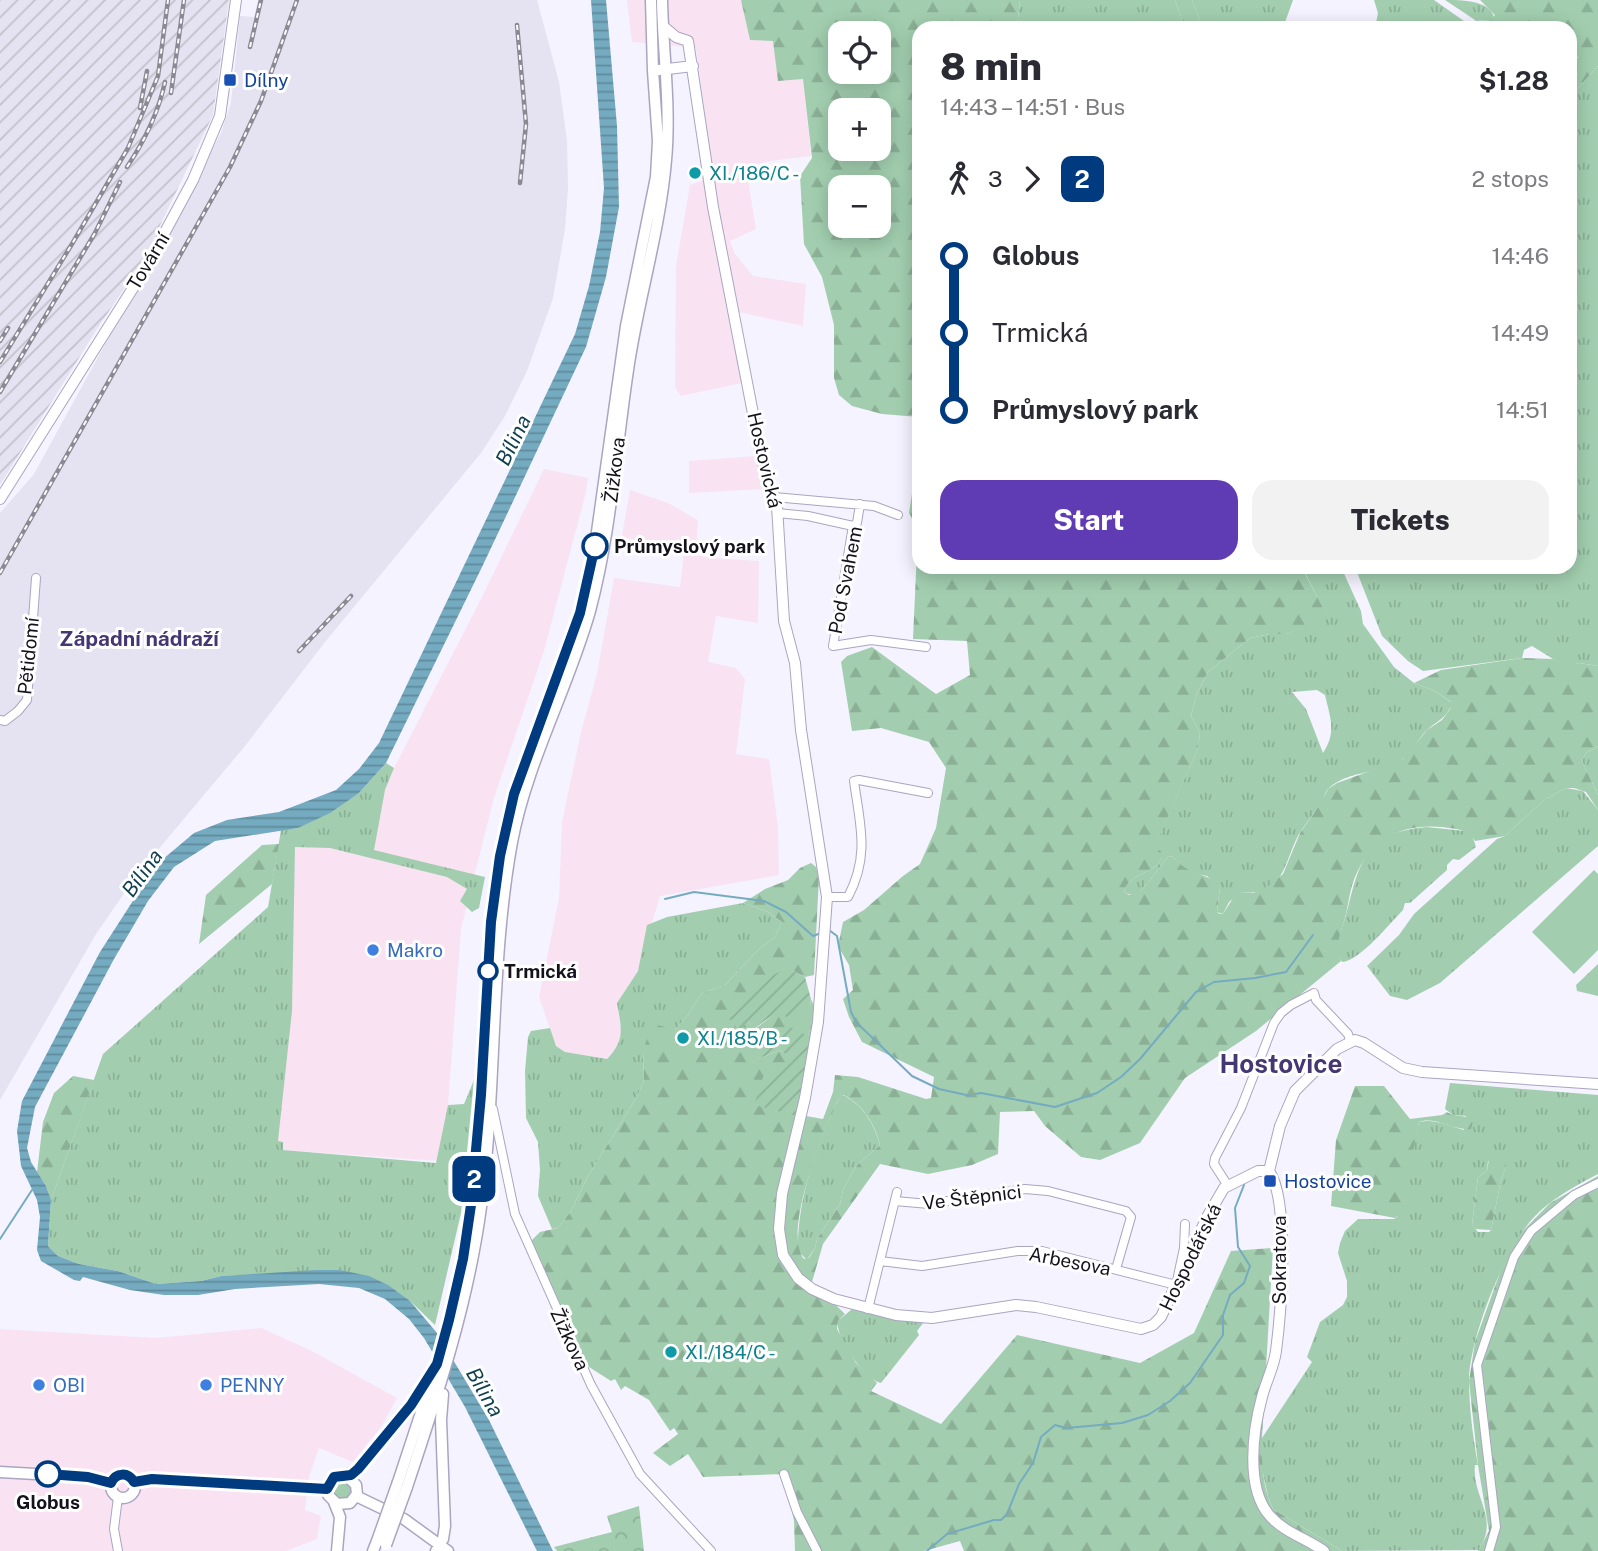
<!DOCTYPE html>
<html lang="en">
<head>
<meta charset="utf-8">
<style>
  body { margin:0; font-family:"Public Sans",sans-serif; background:#f2f2f3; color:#2b2b33; height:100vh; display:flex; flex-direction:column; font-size:26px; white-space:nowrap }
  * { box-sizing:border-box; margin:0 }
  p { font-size:23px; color:#7c7c81 }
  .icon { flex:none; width:38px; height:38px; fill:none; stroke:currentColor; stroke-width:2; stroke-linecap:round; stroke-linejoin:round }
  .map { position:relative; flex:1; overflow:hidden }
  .details { position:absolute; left:912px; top:21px; width:665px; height:553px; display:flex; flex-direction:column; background:#fff; border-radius:21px; box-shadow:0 4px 18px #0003 }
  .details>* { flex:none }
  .badge { padding:0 14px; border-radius:10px; font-size:24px; line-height:46px }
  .buttons { position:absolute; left:828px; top:21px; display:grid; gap:14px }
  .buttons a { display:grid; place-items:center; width:63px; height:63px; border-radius:14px; background:#fff; box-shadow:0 4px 18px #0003; font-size:35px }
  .map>.badge { position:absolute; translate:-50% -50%; box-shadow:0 0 0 4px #fff }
  .legs { display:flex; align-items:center; gap:10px; height:77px; padding:0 28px; font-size:23px }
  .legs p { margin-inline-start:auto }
  .headline { display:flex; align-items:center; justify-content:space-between; height:119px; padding:0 28px }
  h1 { font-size:38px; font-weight:800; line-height:52px }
  .button { display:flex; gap:14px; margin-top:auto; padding:14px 28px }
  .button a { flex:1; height:80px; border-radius:21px; background:#603cb4; color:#fff; font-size:28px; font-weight:800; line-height:80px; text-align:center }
  .button a+a { background:#f2f2f3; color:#2b2b33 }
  ul { padding:0 28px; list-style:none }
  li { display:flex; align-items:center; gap:24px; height:77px; font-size:26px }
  li i { display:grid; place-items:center; width:10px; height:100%; margin:0 9px; background:currentColor }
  li i::after { content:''; width:18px; height:18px; margin:-9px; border:5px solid; border-radius:50%; background:#fff }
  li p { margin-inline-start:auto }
  li:first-child i { background:linear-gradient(#0000 50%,currentColor 0) }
  li:last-child i { background:linear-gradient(currentColor 50%,#0000 0) }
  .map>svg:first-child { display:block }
</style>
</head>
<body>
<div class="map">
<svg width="1598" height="1551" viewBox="0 0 1598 1551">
  <defs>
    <pattern id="industrial-furrows" width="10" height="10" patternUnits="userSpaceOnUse" patternTransform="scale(1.75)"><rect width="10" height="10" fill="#e5e2f1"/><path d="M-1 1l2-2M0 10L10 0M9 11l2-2" fill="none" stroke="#c4c1ce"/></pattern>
    <pattern id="grass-tufts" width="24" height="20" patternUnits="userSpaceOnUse" patternTransform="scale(1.75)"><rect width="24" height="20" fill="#a2ceaf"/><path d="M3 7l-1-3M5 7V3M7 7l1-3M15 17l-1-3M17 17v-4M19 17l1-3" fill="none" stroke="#8bb096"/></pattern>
    <pattern id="forest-firs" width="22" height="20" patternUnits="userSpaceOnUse" patternTransform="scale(1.75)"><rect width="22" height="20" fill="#a2ceaf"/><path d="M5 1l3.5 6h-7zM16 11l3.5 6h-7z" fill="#8bb096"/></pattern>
    <pattern id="park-crowns" width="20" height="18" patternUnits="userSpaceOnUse" patternTransform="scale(1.75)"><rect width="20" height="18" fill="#a2ceaf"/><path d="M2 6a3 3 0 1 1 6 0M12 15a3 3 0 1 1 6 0" fill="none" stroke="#8bb096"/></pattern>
    <pattern id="garden-furrows" width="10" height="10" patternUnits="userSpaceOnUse" patternTransform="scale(1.75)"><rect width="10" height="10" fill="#a2ceaf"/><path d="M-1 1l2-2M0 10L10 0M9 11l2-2" fill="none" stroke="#8bb096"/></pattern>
    <pattern id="water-rules" width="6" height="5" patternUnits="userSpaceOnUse" patternTransform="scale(1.75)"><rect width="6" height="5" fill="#75abc0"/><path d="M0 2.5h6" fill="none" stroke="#5f8a9b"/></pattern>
  </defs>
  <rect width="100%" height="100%" fill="#f5f3ff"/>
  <path fill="#f9e3f2" d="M627 0H741L750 39 773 40 803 79 811 156 770 161 746 167 756 229 730 241 735 254 753 276 806 284 803 326 729 310 742 383 681 396 675 387 676 266 690 185 713 177 711 159 696 48 632 42Z
    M755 456 764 489 689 493V461Z
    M544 469 588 478 586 492 544 651 494 798 461 929 448 1105 438 1161 283 1150 278 1141 295 846 330 848 371 858 385 790 394 768 481 599Z
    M630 490 668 503 698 520 696 551 625 538 622 535Z
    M684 553 712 558 759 561 758 623 716 616 708 662 736 668 745 679 736 754 769 759 778 827 779 875 660 896 638 971 617 1003 621 1030 618 1048 606 1059 565 1052 556 1046 539 997 559 898 562 822 581 732 597 674 614 578 680 587Z
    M261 1328 312 1351 397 1398 381 1427 353 1462 319 1448 309 1477 305 1510 321 1516 317 1539 286 1551H0V1329L156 1338Z"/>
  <path fill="url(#industrial-furrows)" d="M0 0H229L213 115 144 259 97 329 0 485Z"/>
  <path fill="#e5e2f1" d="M258 0H537L559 82 567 141 568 188 565 229 553 298 527 371 505 416 481 453 325 642 245 746 136 876 96 934 0 1100V513L34 474 221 133 231 103 240 16 254 17Z"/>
  <path fill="url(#grass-tufts)" fill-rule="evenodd" d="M1020 0H1175L1185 28H1017Z
    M1192 0H1293L1283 28H1203Z
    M1374 0H1434L1474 28H1375L1378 13Z
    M1445 0C1461 0 1491 0 1494 18L1490 21 1475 20Z
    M1598 66V666L1579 663 1568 666 1553 659 1532 646 1524 650 1522 658 1423 671 1408 661 1382 636 1355 567H1570V97Z
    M1335 567H1341L1361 611 1363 624 1394 667 1414 683 1435 691 1452 703C1448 717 1437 721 1427 730 1418 738 1413 752 1403 759 1382 775 1348 769 1328 789 1325 792 1324 799 1321 803 1314 813 1306 823 1299 834 1284 861 1285 897 1241 892L1229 902 1223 914 1217 912 1220 887 1207 876 1187 872 1172 856 1168 857 1141 891C1134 895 1131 896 1124 892 1129 874 1147 875 1158 864 1161 861 1162 857 1163 853L1154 847 1198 748 1200 733 1191 716 1197 693 1208 672 1250 638 1270 634H1286L1327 616 1305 573ZM1317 690 1325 695C1330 717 1337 732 1323 753L1306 709 1292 692Z
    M1598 746V795L1582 761 1586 753Z
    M386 763 394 768 385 790 374 850 485 877 479 908 472 912 460 901 467 889 447 877 330 848 295 847 292 1011 278 1141 283 1142V1150L436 1163 448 1105 464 1104 474 1080 461 1213 435 1325 410 1301 340 1270 221 1276 201 1281 156 1284 118 1271 79 1264 58 1256 48 1246 51 1200 103 1054 268 907 281 830 298 828 359 793Z
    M1566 788 1583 791 1598 810V846L1440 983 1407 1000 1390 996 1367 966 1399 935 1414 914 1497 839 1505 836 1544 800Z
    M1426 827 1466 831 1472 835 1476 847 1459 860 1453 859 1447 865V870L1410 903H1405L1403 910C1390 923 1360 961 1342 962 1332 947 1342 930 1346 915 1353 890 1356 865 1375 845 1388 832 1409 829 1426 827Z
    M743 903 768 912 782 922 775 937 759 949 725 985 702 993 688 1015 675 1030 643 1051 644 1080 638 1095 588 1176 571 1211 558 1228 552 1229 538 1196 540 1170 538 1142 526 1118 525 1071 528 1037 531 1031 550 1028 556 1046 565 1052 607 1059C626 1040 621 1027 617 1003L638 971 647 925 667 917Z
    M1598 964V996L1577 991 1576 985Z
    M1450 1083 1598 1095V1174C1577 1185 1551 1199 1535 1216 1505 1247 1470 1337 1469 1379 1469 1407 1473 1438 1478 1465H1475C1472 1491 1491 1510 1486 1533 1485 1539 1481 1545 1479 1550L1342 1551 1273 1509 1268 1497 1262 1468V1438L1312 1362 1307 1357 1320 1322 1343 1305 1347 1297V1281L1338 1253 1340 1243 1345 1231 1358 1219H1394L1397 1217 1419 1122C1433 1118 1450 1126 1464 1130L1466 1116 1453 1115 1445 1109ZM1488 1161 1506 1166 1501 1180 1491 1230 1489 1232H1478L1472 1225 1478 1177 1487 1171Z
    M842 1095C862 1103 875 1125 880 1145L858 1164 852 1173 843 1190 840 1204 817 1239 815 1248 807 1260 798 1251C797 1199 816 1148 838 1100Z
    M852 1309 895 1319 924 1322 917 1331 919 1335 881 1383C865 1381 834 1335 838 1321Z
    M333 1490a9 9 0 1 1 18 0a9 9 0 1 1-18 0Z"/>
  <path fill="url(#forest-firs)" fill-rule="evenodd" d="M741 0H1020L1017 28H919V417L882 414 852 406 839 395 834 378V325L822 277 804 244 800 176 812 158 803 79 778 81 773 41 750 40ZM840 33H878V72H840ZM840 110H878V149H840ZM878 187V226H840V187Z
    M1175 0H1192L1203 28H1185Z
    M1480 0H1598V66L1570 97V71L1578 57 1570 54V28H1479L1475 20 1490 21 1495 15Z
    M919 471V567H1335L1305 574 1328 617 1286 634H1270L1250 638 1208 672 1197 693 1191 716 1200 733 1198 748 1155 846 1164 854C1162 857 1161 861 1158 864 1147 875 1129 874 1124 892L1129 895 1141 891 1168 857 1172 856C1189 875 1197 871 1218 882L1220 887 1217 912 1220 914H1223L1235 895 1241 892 1253 893 1266 888 1283 874 1300 833 1318 807 1316 799 1324 797 1328 789 1337 783 1403 759 1427 730 1442 720 1450 709 1451 702 1435 691 1414 683 1441 670 1522 658 1553 659 1568 665 1579 663 1598 666V746L1586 753 1582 761 1598 795V810L1586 792 1574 788H1566L1544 800 1505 836 1475 841C1468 828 1454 829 1442 827 1402 823 1371 839 1355 877 1350 889 1349 901 1346 914 1342 930 1334 944 1341 961L1256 1031 1185 1078 1140 1143 1100 1160 1081 1157 1045 1126 1034 1111 1000 1112 998 1154 972 1165 928 1174 880 1164 823 1244 812 1282 845 1314 838 1321 837 1329 856 1363 877 1383 871 1391 941 1424 1017 1335 1140 1363 1194 1333 1231 1251 1273 1248 1262 1438C1262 1463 1262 1487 1273 1509L1342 1551H964L960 1541 924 1551H795L794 1521 784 1474 703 1477 688 1454 670 1466 653 1453 678 1434 674 1428 670 1431 649 1400 625 1386 621 1390 615 1379 611 1381 589 1367 562 1315 529 1243 540 1232 558 1228 571 1211 588 1176 638 1095 644 1080 643 1051 649 1032 658 1025 675 1030 688 1015 702 993 725 985 759 949 775 937 782 922 768 912 743 903 765 889 788 880 800 868 811 863 816 867 819 877 814 975 805 977 793 971 748 1022 755 1029 773 1015 810 1006 811 999 815 1008 808 1037 767 1034 775 1041 757 1059 781 1050 794 1061 764 1077 806 1116 823 1119 833 1092 835 1075 858 1077 926 1099 931 1098 934 1077 862 1042 849 1017 843 999 853 990 849 965 838 946 843 922 864 910 903 876 920 864 936 828 946 768 929 742 881 728 852 731 841 662 847 656 872 647 936 694 970 675 967 641 913 639 917 551 913 520 909 513 915 475ZM843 1095C862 1103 876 1126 880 1145L858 1164 852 1173 843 1190 840 1204 817 1239 815 1248 809 1258 804 1259C782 1232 824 1131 838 1100Z
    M279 844 272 884 199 944 206 895 262 845Z
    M73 1076 94 1080 51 1200 46 1186 37 1172 43 1122 54 1093Z
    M1355 1086H1384L1410 1119 1442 1115 1447 1112C1456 1118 1466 1113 1473 1122L1471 1129C1454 1131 1435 1116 1419 1122L1401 1213 1395 1218 1331 1206 1336 1140Z
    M1493 1150 1502 1152 1506 1156V1166L1501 1180 1491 1230 1475 1229 1472 1225 1478 1177 1487 1171 1490 1153Z
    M1598 1176V1551H1478L1489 1531 1478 1465 1469 1381 1475 1342 1504 1261 1520 1234 1550 1203Z"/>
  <path fill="url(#park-crowns)" d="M639 1506 644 1551H557L554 1547 612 1532 607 1516Z"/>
  <path fill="url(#garden-furrows)" d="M783 970 793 971 805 977 811 999 810 1006 793 1019C773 1011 770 1017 754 1029L748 1022 739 1030 727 1016 762 981Z
    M815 1008 797 1116 754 1105 763 1077 793 1061 781 1050 755 1060 774 1041 767 1033 788 1026 808 1036Z"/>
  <path fill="#a2ceaf" d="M1594 870 1598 874V950L1574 974 1532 932Z"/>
  <path fill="url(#water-rules)" d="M591 0H606L617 126 619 207 606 277 586 347 482 567 386 763 359 793 330 813 298 828 215 841 174 867 148 901 114 959 35 1107 27 1148 31 1162 46 1186 51 1200 48 1246 58 1256 79 1264 118 1271 156 1284 201 1281 221 1276 315 1270H340L369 1276 388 1285 410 1301 437 1333 489 1420 553 1551H537L465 1407 424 1338 409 1319 385 1299 359 1288 319 1284 235 1289 198 1295H164L130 1290 83 1277 80 1281 74 1280 41 1261 37 1250 40 1217 37 1200 21 1166 17 1131 22 1101 100 952 156 865 194 833 227 820 279 812 336 790 359 769 379 743 575 334 589 286 600 232 604 188Z"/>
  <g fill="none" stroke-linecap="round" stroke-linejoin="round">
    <path stroke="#75abc0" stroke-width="2" d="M665 899 694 892 764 901 786 912 813 936 821 933
      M829 930 837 936 851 1012 856 1022 912 1076 939 1089 971 1096
      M975 1094 981 1093 1055 1107 1097 1093 1121 1077 1140 1059 1196 992 1214 982 1255 978 1286 972 1313 935
      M0 1239 32 1190
      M927 1551 947 1534 994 1520H1001L1007 1514 1019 1484 1033 1463 1041 1437 1055 1425 1066 1428 1122 1423 1148 1415 1170 1401 1190 1383 1223 1335V1315L1230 1295 1244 1283 1250 1266 1238 1247 1235 1208 1244 1185"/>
    <g stroke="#aaa5c1" stroke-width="10">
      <path id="minor" d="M774 497 874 506 898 515
        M860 504 857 523 853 526 833 646 871 640 926 647
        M777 513 808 516 853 526
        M0 720 5 721 18 711 27 700 36 578
        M827 897H848C870 855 860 825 854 781L859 780 928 793
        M493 1109 515 1214 591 1385 640 1474 711 1551
        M1228 1186 1214 1164 1215 1158 1241 1108 1274 1023 1281 1013 1291 1005 1314 993 1316 1000 1348 1034 1350 1041
        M895 1201 929 1204 1025 1189 1048 1191 1126 1211 1131 1217 1116 1269
        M880 1261 922 1266 1018 1251H1042L1176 1285
        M1178 1276 1184 1248 1185 1224
        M868 1309 897 1192
        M784 1474 797 1512 817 1551
        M118 1497 114 1529 118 1551
        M1489 1551 1496 1527 1477 1365 1514 1257 1531 1231 1574 1195 1598 1183"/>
    </g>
    <g stroke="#aaa5c1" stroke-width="12">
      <path id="tertiary" d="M663 26 676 37 688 41 713 207 762 460 777 506 784 621 795 663 801 730 827 897 818 1022 805 1098 782 1194 779 1229 783 1255 798 1278 812 1289 834 1299 896 1315 932 1318 1016 1305 1036 1307 1141 1329 1153 1325 1161 1317 1207 1217 1224 1188 1258 1171H1269
        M659 70 693 66
        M0 499 145 269 193 180 220 116 236 0
        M1269 1171C1290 1201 1281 1313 1276 1351 1274 1367 1266 1381 1262 1397 1253 1430 1245 1488 1270 1516 1284 1532 1307 1539 1324 1551
        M1269 1171 1280 1126 1295 1091 1337 1049 1355 1040 1364 1043 1403 1068 1422 1072 1598 1084"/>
    </g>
    <g stroke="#aaa5c1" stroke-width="13">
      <path id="secondary" d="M0 1472 88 1477 111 1483
        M111 1486a12 12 0 1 1 24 0a12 12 0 1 1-24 0Z
        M346 1475 356 1485 357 1494 350 1503 337 1504 328 1495C325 1470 345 1480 358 1469L405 1414 428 1378
        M134 1482 152 1479 327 1489
        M398 1482 437 1364 463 1259 477 1150 492 910 503 838 515 794 580 613 595 546 626 326 656 177 658 141 653 71 651 0
        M407 1487C438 1394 468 1304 481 1207 497 1086 490 962 512 842 527 762 568 689 590 611 611 532 616 450 628 370 638 300 660 231 666 160 671 107 663 53 662 0
        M356 1496 404 1519 448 1551
        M334 1502 340 1517 337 1551
        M373 1551 377 1541
        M436 1551 443 1539 445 1526 441 1420 443 1394"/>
    </g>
    <use href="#minor" stroke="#fff" stroke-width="8"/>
    <use href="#tertiary" stroke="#fff" stroke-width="10"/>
    <use href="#secondary" stroke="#fff" stroke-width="10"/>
    <g stroke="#8b8994" stroke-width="4.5">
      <path id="rail" d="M517 25 526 124 520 183
        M250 47 261 0
        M171 93 184 0
        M140 108 147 71
        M127 167C145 140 158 114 165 82
        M0 341 8 328
        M0 362 72 244 128 148 158 76 168 0
        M0 392 95 233 120 182
        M0 573 230 167 261 101 297 0
        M299 651 351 596"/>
    </g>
    <use href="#rail" stroke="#fff" stroke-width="2" stroke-dasharray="5" stroke-linecap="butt"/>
    <g stroke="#aaa5c1" stroke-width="13" stroke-linecap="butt">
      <path id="secondary-bridge" d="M377 1541 398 1482
        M386 1545 407 1487"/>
    </g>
    <use href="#secondary-bridge" stroke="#fff" stroke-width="10"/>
  </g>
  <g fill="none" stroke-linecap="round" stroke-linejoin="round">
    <g stroke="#fff" stroke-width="16">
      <path id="line-1" d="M48 1474 88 1477 111 1483C116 1472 128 1472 134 1482L152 1479 327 1489 334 1477 351 1475 358 1469 411 1405 437 1364 449 1320 463 1259 471 1205 481 1095 491 922 500 856 514 794 580 613 595 546"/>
    </g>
    <use href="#line-1" stroke="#003b80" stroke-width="10"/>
  </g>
  <g fill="#1a4fb4" stroke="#fff" stroke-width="2.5">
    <rect x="223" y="73" width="14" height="14" rx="3.5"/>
    <rect x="1263" y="1174" width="14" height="14" rx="3.5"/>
  </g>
  <g fill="#0f9aa8" stroke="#fff" stroke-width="2.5">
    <circle cx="695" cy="173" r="7"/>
    <circle cx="683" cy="1038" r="7"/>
    <circle cx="671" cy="1352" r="7"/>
  </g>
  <g fill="#fff" stroke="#003b80" stroke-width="3.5">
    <circle cx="595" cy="546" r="12"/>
    <circle cx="488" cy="971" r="9"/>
    <circle cx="48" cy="1474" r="12"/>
  </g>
  <g fill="#3f7fe0" stroke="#fff" stroke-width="2.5">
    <circle cx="373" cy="950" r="7"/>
    <circle cx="39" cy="1385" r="7"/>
    <circle cx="206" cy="1385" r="7"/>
  </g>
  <g text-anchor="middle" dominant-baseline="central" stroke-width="6" stroke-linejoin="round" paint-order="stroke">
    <g font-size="19" fill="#164399" stroke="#fff" text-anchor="start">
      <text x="244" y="80">Dílny</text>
      <text x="1284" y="1181">Hostovice</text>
    </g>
    <g font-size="19" fill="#0d838f" stroke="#fff" text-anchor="start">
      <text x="709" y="173">XI./186/C -</text>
      <text x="697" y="1038">XI./185/B -</text>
      <text x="685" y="1352">XI./184/C -</text>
    </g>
    <g font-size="19" fill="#14121c" stroke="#fff">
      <text transform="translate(148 261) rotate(-59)">Tovární</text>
      <text transform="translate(765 460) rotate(77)">Hostovická</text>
      <text transform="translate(614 470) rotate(-83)">Žižkova</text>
      <text transform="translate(845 580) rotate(-79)">Pod Svahem</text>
      <text transform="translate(28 656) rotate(-84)">Pětidomí</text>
      <text transform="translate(972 1197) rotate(-7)">Ve Štěpnici</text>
      <text transform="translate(1190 1257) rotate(-64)">Hospodářská</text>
      <text transform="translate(1279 1260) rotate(-90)">Sokratova</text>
      <text transform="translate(1070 1261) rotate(11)">Arbesova</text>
      <text transform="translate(570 1339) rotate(65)">Žižkova</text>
    </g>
    <g font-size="19" font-weight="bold" fill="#14121c" stroke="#fff" text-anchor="start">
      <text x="614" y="546">Průmyslový park</text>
      <text x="504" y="971">Trmická</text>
      <text x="48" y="1502" text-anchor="middle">Globus</text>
    </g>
    <g font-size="19" fill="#366cbe" stroke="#fff" text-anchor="start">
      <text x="387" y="950">Makro</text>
      <text x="53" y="1385">OBI</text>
      <text x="220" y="1385">PENNY</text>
    </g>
    <g font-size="21" font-style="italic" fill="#0e3f4e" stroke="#fff">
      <text transform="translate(513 440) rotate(-64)">Bílina</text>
      <text transform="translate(142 873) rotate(-54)">Bílina</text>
      <text transform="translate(485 1392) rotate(60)">Bílina</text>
    </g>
    <g font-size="21" font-weight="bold" fill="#453773" stroke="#fff">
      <text x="139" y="638">Západní nádraží</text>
    </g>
    <g font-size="26" font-weight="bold" fill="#453773" stroke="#fff">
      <text x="1281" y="1063">Hostovice</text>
    </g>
  </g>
</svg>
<div class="buttons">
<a><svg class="icon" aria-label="locate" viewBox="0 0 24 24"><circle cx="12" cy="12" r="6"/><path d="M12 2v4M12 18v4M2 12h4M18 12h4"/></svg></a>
<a>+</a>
<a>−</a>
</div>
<b class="badge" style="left:474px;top:1179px;background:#003b80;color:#fff">2</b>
<section class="details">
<div class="headline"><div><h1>8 min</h1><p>14:43 – 14:51 · Bus</p></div><b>$1.28</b></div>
<div class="legs"><svg class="icon" aria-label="walk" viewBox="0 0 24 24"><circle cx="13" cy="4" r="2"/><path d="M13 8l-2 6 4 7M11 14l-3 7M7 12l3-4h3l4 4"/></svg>3<svg class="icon" aria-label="forward" viewBox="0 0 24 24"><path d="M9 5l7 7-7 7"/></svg><b class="badge" style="background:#003b80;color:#fff">2</b><p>2 stops</p></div>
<ul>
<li><i style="color:#003b80"></i><b>Globus</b><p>14:46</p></li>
<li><i style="color:#003b80"></i><span>Trmická</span><p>14:49</p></li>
<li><i style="color:#003b80"></i><b>Průmyslový park</b><p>14:51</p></li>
</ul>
<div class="button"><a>Start</a><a>Tickets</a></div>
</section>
</div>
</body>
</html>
